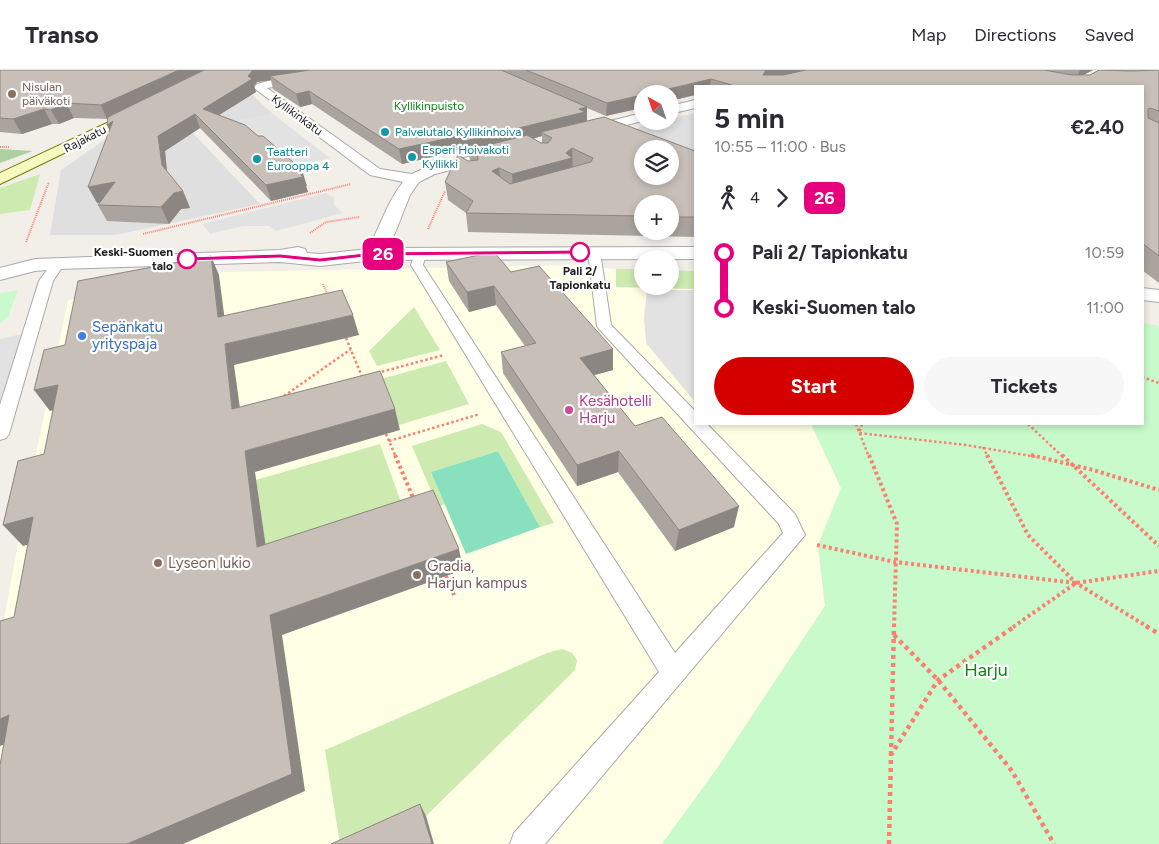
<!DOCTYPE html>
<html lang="en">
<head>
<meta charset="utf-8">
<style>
  body { margin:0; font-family:Figtree,sans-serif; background:#f7f7f7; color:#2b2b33; height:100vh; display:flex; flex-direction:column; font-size:19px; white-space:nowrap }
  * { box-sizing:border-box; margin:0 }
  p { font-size:16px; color:#7c7c81 }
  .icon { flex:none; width:28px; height:28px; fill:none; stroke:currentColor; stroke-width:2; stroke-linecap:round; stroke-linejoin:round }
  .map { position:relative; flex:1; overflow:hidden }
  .side { position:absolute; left:694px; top:15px; width:450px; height:340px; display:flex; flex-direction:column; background:#fff; border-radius:0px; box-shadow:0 2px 8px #0003 }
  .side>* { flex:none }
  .badge { padding:0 10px; border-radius:8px; font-size:18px; line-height:32px }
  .needle { width:32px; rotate:320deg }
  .buttons { position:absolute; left:634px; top:15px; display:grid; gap:10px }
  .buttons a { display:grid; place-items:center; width:45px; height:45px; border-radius:50%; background:#fff; box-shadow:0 2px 8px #0003; font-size:25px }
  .map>.badge { position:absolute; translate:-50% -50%; box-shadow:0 0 0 2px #fff }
  .legs { display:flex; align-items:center; gap:8px; height:55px; padding:0 20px; font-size:16px }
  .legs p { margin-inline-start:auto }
  .summary { display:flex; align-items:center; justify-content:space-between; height:85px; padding:0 20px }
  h1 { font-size:28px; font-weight:700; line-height:38px }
  .primary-button { display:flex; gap:10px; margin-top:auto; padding:10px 20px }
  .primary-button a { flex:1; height:58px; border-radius:30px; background:#d40000; color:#fff; font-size:20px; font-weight:700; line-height:58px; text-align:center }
  .primary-button a+a { background:#f7f7f7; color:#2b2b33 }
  ul { padding:0 20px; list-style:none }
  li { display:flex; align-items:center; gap:18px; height:55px; font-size:19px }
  li i { display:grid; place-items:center; width:8px; height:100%; margin:0 6px; background:currentColor }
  li i::after { content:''; width:12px; height:12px; margin:-6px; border:4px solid; border-radius:50%; background:#fff }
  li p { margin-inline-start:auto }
  li:first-child i { background:linear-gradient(#0000 50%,currentColor 0) }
  li:last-child i { background:linear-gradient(currentColor 50%,#0000 0) }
  header { display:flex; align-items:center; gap:30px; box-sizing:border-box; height:70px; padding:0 25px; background:#fff; border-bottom:1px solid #e1e1e2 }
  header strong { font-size:24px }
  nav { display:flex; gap:28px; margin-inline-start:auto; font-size:18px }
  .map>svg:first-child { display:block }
</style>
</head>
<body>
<header>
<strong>Transo</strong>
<nav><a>Map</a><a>Directions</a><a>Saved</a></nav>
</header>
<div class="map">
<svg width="1159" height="774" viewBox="0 0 1159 774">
  <rect width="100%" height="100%" fill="#f2efe9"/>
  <path fill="#e0dfdf" d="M247 20 273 44 190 60 260 134 116 165H50L61 100 110 66Z
    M695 43V81L634 59 663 51H670V49Z"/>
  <path fill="#ffffe5" d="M577 195 616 199V217L695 219V354H811L841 418 818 475 825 536 718 697 662 774H0V570L24 442 68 230 224 202Z"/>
  <path fill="#cdebb0" d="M40 104 30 140 0 144V118Z
    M616 199H642V216H670V200L695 201V219L616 217Z
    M414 237 440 280 377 296 369 281Z
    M446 291 469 334 399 355 381 309Z
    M482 354 501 362 554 453 540 457 498 381 431 402 445 434 438 437 412 376Z
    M380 374 403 438 269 498 256 410Z
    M562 579 572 583 577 590 575 600 426 746 340 774 325 680 547 583Z"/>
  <path fill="#add19e" d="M0 79 33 81 0 93Z"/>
  <path fill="#c8facc" d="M18 220 8 247 0 253V223Z
    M1143 253 1159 256V774H662L718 697 825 536 818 475 841 418 811 354H1142Z"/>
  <path fill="#88e0be" d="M498 381 540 457 466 484 431 402Z"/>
  <path fill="#e2e2e2" d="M273 44 330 88 282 99 230 52Z
    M326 123 334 128V135L343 143 276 161 269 156H243L210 164 202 154Z
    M647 220H695V332L646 273 644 248Z
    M30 262 0 364V269Z"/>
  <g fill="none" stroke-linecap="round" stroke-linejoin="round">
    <g stroke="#a9a9a9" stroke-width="2">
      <path id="lane" d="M594 178 600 182 611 255 695 341V354H707L795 444 805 465 545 774H510L514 763 659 602 411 195 416 180H424L426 183 423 195 675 583 783 463 779 454 599 259 597 256 588 182Z
        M59 189 65 193 53 211 9 364 6 368 0 370V335L39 211 54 190Z"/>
    </g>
    <g stroke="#a9a9a9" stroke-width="2">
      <path id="street" d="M337 0H362L357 3 267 18 380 99 412 104 425 98 507 77 514 81 512 84 435 104 419 112 410 125 395 163 386 178 695 177V189L374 190 320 196 280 192 59 199 35 201 0 210V198L35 189 280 180 298 177 305 179 307 183 320 184 368 179C380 157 387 132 403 112L370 105 254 18 257 14 268 11Z
        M695 30V38L670 44V36Z
        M642 43V51L583 66 576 62 578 59Z
        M1142 218 1159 220V232L1142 230Z"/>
    </g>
    <g stroke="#707d05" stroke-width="2">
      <path id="secondary" d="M143 36 147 37 149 40 147 43 0 114V103Z"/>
    </g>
    <path stroke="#fa8072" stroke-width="2" stroke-dasharray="1 1" stroke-linecap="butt" d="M0 77H9
      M428 159 445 121
      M310 163 326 152 360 147
      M143 164 351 114
      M26 172 49 112
      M323 214 328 226"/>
    <path stroke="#fa8072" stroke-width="2.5" stroke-dasharray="2.5 2.5" stroke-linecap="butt" d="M346 268 363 309
      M377 303 444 285
      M1142 307 1159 313
      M284 326 351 279
      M856 354 869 387
      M862 354 859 363 966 375 1037 387
      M1028 354 1063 387
      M386 364 396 387
      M389 371 480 344
      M983 377 988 387"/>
    <path stroke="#fa8072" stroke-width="4" stroke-dasharray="3 3" stroke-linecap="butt" d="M395 385 414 430
      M869 385 897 454 894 557
      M987 385 1028 465 1076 513 1148 557
      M1031 385 1093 400 1159 420
      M1062 385 1159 476
      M817 475 895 492 1076 513
      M446 506 454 525
      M1013 557 1076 513 1159 501"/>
    <path stroke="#fa8072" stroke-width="4.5" stroke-dasharray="4 4" stroke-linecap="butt" d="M1146 556 1159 564
      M894 565 938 610 1012 701 1054 774
      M891 685 894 556
      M889 774 891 685 938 610 1015 556"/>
    <use href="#lane" fill="#fff" fill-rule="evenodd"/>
    <use href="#street" fill="#fff" fill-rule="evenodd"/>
    <use href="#secondary" fill="#f7fabf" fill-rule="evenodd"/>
  </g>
  <path fill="#aba49e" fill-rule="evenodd" d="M0 0H1093L1083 5H1090L1099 0H1159V213L1142 200V16H695V25L670 31V24L606 46 587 38V51L695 81V167L468 162 466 143 448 130 445 112 468 91H470L469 85H467L466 79 402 94 312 34 300 37 273 19 271 10 257 12 254 16 256 22 219 45 307 116H306L308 122 271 131 200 58 165 81 167 102 183 121 190 138 181 139 169 154 107 151 98 135 100 132 97 133 110 60 107 55 108 49 74 48 59 54H52L22 64 0 62ZM542 66V73L533 69ZM642 134H670V161H642Z
    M446 192 511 202 613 279V300L594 305 635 356 734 457 675 481 618 402 577 416 503 303 501 282 525 276 496 235 469 242 449 211Z"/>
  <path fill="#8b8681" d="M179 0H211L107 49 101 35Z
    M253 0H326L270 6 271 10 257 12 254 16 256 22 208 52 203 39 248 6Z
    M766 0H812L764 12 763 5Z
    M1080 0H1093L1076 9Z
    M711 9 710 16H695V25L670 31V24H647Z
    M309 21 312 34 300 37 296 24Z
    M642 25V38L606 46 607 33Z
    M66 33 74 48 59 54 51 40Z
    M587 37V51L541 62 542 66 475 83 469 80V85H467L466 79 402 94 399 79Z
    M44 39 52 54 22 64 13 49Z
    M195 44 200 58 165 81 168 111 162 95 158 66Z
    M113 51 114 69 107 55Z
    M572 78 573 105 513 122 512 104 566 83Z
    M499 98 501 115 492 101Z
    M302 100 307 116H306L308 122 271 131 266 115 297 101Z
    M115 112 123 128 97 133 88 117Z
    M183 121 190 138 181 139 169 154 161 137 174 123Z
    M211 186 219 205 227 267 218 247Z
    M494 216 496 235 469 242 467 222Z
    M353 245 359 265 234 295 243 360 232 339 225 274Z
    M613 279V300L580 309V288Z
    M58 315 72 336 50 341 34 320Z
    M395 339 400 360 255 402 269 498 257 477 245 381Z
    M619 381 618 402 577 416V395Z
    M739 436 734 457 675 481 679 460Z
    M33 447 52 468 23 476 3 455Z
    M459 479 463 500 282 565 305 721 183 774H127L270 545Z
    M9 645 34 664 0 676V649Z
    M420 734 426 746 434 774H432Z"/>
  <path fill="#c7bfb8" stroke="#8b8681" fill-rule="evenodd" d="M0 0H179L101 35 66 33 51 40 44 39 13 49 0 48Z
    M204 0H253L248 6 252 9 203 39 245 55 258 66H263L302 100 297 101 303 107 266 115 195 44 158 66 162 95 183 121 174 123 161 137 98 135 115 112 88 117 113 51 107 55 108 47Z
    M310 0H501L587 37 579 39 585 42 465 71 468 64 399 79 309 21 296 24 270 6Z
    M526 0H766L763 5H783L806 0H1044L1072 5H1090L1099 0 1131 1 1159 0V41L1150 38 1148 39V48L1159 53V186L1142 173V16H735L711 9 647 24H642V25L607 33Z
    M604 47 695 81V147H670V134H642V146L466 143 473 131 445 112 458 85 468 91 478 90V85L469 80 527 65 541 73H548L552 68 541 62ZM572 78 593 88 591 92 510 114 492 101 499 98 512 104 572 88 566 83ZM642 79H670V106H642Z
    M494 182 511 202 539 196 613 279 580 288 635 356 662 347 739 436 679 460 619 381 577 395 501 282 536 273 494 216 467 222 446 192Z
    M211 186 218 247 342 220 353 245 225 274 232 339 380 301 395 339 245 381 257 477 433 420 459 479 270 545 292 704 127 774H0V695L9 645 0 649V551L14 547 33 447 3 455 18 391 44 384 58 315 34 320 44 280 65 275 78 211Z
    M420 734 432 774H331Z"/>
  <path fill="#e6007e" stroke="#fff" d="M580 180 583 182 582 184 374 186 320 192 280 188 187 191 184 189 187 187 280 184 320 188 374 182Z"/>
  <g fill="#8d6e63" stroke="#fff" stroke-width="2">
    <circle cx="12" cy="24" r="5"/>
    <circle cx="158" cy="493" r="5"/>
    <circle cx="417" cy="505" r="5"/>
  </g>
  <g fill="#0f9aa8" stroke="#fff" stroke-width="2">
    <circle cx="385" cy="62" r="5"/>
    <circle cx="412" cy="87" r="5"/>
    <circle cx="257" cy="89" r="5"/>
  </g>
  <g fill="#fff" stroke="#e6007e" stroke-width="2.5">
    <circle cx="580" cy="182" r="9"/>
    <circle cx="187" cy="189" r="9"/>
  </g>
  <circle fill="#3f7fe0" stroke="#fff" stroke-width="2" cx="82" cy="266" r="5"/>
  <circle fill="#d1479c" stroke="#fff" stroke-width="2" cx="569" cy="340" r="5"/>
  <g text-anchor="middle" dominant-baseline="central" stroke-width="4.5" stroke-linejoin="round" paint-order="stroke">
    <g font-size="12" fill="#785e54" stroke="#fff" text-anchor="start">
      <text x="22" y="17">Nisulan<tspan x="22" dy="14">päiväkoti</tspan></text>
    </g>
    <g font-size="12" fill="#0c8416" stroke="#fff">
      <text x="429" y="36">Kyllikinpuisto</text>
    </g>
    <g font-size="12" fill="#222" stroke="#fff">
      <text transform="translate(297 45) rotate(36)">Kyllikinkatu</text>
      <text transform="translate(85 69) rotate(-27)">Rajakatu</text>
    </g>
    <g font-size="12" fill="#0d838f" stroke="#fff" text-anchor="start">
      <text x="395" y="62">Palvelutalo Kyllikinhoiva</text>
      <text x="422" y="80">Esperi Hoivakoti<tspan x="422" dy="14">Kyllikki</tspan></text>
      <text x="267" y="82">Teatteri<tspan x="267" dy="14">Eurooppa 4</tspan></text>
    </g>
    <g font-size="12" font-weight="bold" fill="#222" stroke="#fff" text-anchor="end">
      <text x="173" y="182">Keski-Suomen<tspan x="173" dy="14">talo</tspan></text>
      <text x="580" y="201" text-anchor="middle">Pali 2/<tspan x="580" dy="14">Tapionkatu</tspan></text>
    </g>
    <g font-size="15" fill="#366cbe" stroke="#fff" text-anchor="start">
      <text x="92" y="257">Sepänkatu<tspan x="92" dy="17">yrityspaja</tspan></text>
    </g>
    <g font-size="15" fill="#b23c85" stroke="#fff" text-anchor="start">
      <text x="579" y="331">Kesähotelli<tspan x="579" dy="17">Harju</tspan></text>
    </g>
    <g font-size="15" fill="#785e54" stroke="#fff" text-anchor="start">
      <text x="168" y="493">Lyseon lukio</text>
      <text x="427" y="496">Gradia,<tspan x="427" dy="17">Harjun kampus</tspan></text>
    </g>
    <g font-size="18" fill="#0c8416" stroke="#fff">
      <text x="986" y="600">Harju</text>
    </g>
  </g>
</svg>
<div class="buttons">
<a><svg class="needle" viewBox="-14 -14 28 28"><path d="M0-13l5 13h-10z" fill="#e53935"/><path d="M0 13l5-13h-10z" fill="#7c7c81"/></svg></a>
<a><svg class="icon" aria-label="layers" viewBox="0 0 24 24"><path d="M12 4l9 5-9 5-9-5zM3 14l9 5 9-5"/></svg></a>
<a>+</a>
<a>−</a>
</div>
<b class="badge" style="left:383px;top:184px;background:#e6007e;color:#fff">26</b>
<section class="side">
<div class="summary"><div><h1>5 min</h1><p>10:55 – 11:00 · Bus</p></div><b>€2.40</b></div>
<div class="legs"><svg class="icon" aria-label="walk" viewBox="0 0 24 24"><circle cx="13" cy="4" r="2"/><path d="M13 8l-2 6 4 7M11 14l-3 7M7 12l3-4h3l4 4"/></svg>4<svg class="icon" aria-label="forward" viewBox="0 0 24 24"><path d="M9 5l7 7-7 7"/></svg><b class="badge" style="background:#e6007e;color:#fff">26</b></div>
<ul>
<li><i style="color:#e6007e"></i><b>Pali 2/ Tapionkatu</b><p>10:59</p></li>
<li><i style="color:#e6007e"></i><b>Keski-Suomen talo</b><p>11:00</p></li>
</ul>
<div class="primary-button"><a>Start</a><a>Tickets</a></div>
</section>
</div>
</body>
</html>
